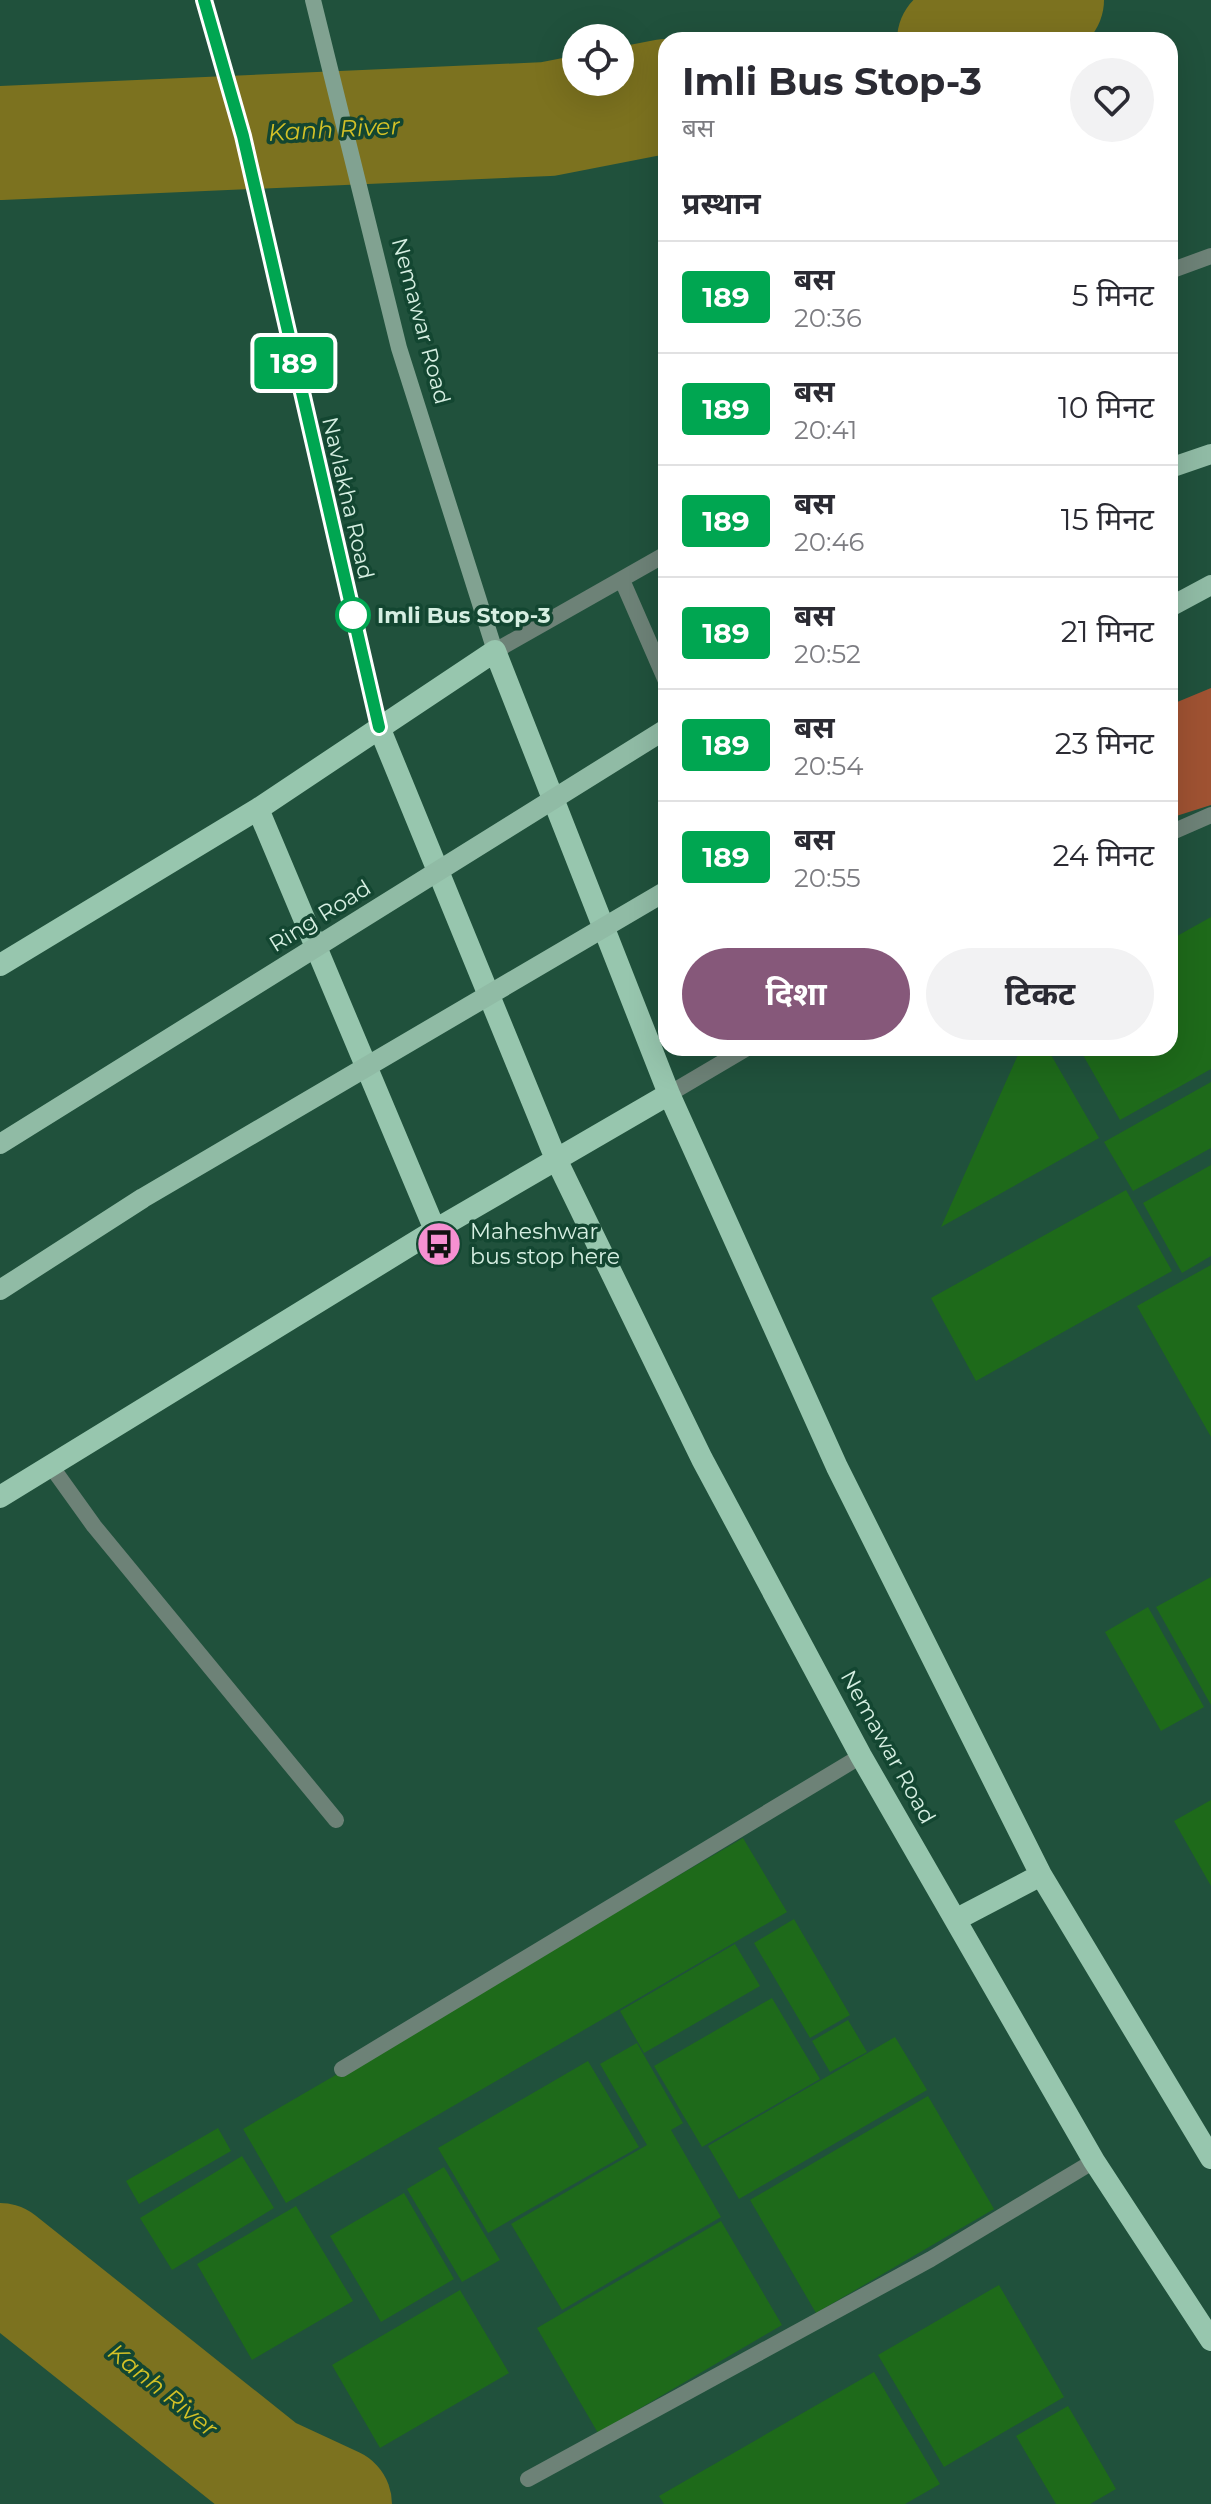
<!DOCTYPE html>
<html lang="hi">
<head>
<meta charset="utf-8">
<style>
  body { margin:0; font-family:Montserrat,"Noto Sans Devanagari",sans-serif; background:#f2f2f3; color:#2b2b33; height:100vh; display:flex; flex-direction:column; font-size:30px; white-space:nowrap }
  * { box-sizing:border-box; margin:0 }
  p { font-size:26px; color:#7c7c81 }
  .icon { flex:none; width:44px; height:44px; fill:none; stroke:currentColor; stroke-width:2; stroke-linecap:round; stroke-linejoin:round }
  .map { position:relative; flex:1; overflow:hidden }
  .panel { position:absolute; left:658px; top:32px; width:520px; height:1024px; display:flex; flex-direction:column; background:#fff; border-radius:24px; box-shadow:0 8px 32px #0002 }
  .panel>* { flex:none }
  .badge { padding:0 16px; border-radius:6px; font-size:28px; line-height:52px }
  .fabs { position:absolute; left:562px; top:24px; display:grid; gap:16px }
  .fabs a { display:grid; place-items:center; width:72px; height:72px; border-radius:50%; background:#fff; box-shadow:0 8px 32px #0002; font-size:40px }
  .map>.badge { position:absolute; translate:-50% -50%; box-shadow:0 0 0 4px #fff }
  h2 { padding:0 24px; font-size:30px; line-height:72px }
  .round { display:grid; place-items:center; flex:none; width:84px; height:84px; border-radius:42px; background:#f2f2f3 }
  .overview { display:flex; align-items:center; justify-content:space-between; height:136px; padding:0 24px }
  h1 { font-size:38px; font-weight:700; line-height:60px }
  .button { display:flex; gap:16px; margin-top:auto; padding:16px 24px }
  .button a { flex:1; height:92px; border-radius:48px; background:#86587a; color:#fff; font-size:32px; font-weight:700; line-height:92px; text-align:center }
  .button a+a { background:#f2f2f3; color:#2b2b33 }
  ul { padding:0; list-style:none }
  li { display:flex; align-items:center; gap:24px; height:112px; padding:0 24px; border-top:2px solid #e1e1e2 }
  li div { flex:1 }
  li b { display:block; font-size:30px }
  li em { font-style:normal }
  li .badge { min-width:88px; font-weight:700; text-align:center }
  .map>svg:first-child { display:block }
</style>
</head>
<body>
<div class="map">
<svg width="1211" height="2504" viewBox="0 0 1211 2504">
  <rect width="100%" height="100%" fill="#20513c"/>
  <path fill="#9f5232" d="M1211 688V805L1170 818V705Z"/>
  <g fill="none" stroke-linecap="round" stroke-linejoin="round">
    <path stroke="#7c721f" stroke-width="114" d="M954 40 1031 25 1047 0
      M0 143 548 119 666 96
      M0 2260 266 2472 335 2504"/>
  </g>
  <path fill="#1e6a1a" d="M1211 917V1069L1120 1120 1079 1048H1170V940Z
    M1021 1048H1047L1099 1138 941 1227Z
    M1211 1082V1148L1133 1191 1104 1142Z
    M1211 1165V1256L1182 1273 1143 1203Z
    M1126 1190 1172 1271 976 1381 931 1298Z
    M1211 1265V1437L1137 1306Z
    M1211 1577V1705L1156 1607Z
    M1148 1607 1204 1707 1161 1731 1105 1632Z
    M1211 1800V1886L1174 1821Z
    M743 1838 787 1912 286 2203 243 2129Z
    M794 1919 850 2015 810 2038 754 1943Z
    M735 1944 760 1986 644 2053 620 2011Z
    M772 1998 820 2079 702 2147 654 2066Z
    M848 2020 867 2052 830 2072 812 2041Z
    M895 2037 927 2090 739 2199 708 2146Z
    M637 2043 683 2123 671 2130 721 2217 562 2310 511 2224 647 2145 600 2064Z
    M588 2061 639 2147 488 2233 438 2148Z
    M928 2096 994 2209 816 2313 750 2200Z
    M218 2128 231 2151 139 2204 126 2181Z
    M242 2156 274 2208 172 2270 140 2218Z
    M444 2167 500 2260 462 2282 407 2189Z
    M404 2193 454 2279 381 2322 330 2236Z
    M296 2206 353 2301 252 2360 197 2264Z
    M721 2221 782 2325 598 2433 537 2328Z
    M999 2285 1064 2397 944 2467 878 2355Z
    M460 2290 509 2373 380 2448 332 2365Z
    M874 2372 940 2484 905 2504H664L659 2496Z
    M1068 2406 1116 2489 1090 2504H1056L1016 2436Z"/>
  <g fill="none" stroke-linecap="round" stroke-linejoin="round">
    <path stroke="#6d8277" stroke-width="16" d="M51 1466 94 1526 336 1820
      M342 2069 861 1756"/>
    <path stroke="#6d8277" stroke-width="16" d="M528 2479 931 2259 1094 2161"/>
    <path stroke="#6d8277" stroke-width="16" d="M1170 271 1211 256
      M622 580 666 681
      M495 651 666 554
      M1170 833 1211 815
      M669 1094 747 1048"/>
    <path stroke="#81a291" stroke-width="16" d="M204 0 243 136 379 727
      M313 0 399 348 495 651"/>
    <path stroke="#90bba5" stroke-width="20" d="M1170 468 1211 454
      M1170 607 1211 585"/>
    <path stroke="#97c6ae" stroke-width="22" d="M379 727 556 1159 702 1459 861 1756 1094 2161 1211 2340
      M258 809 435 1230
      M0 965 258 809 495 651 669 1094 837 1467 1041 1875 1211 2158
      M0 1497 435 1230 669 1094
      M957 1919 1041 1875"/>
    <path stroke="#90bba5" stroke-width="20" d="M0 1144 666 729
      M0 1290 143 1198 666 891"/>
  </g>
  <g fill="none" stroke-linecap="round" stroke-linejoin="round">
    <g stroke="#fff" stroke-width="18">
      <path id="line" d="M204 0 243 136 379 727"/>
    </g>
    <use href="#line" stroke="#00a651" stroke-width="12"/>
  </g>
  <defs>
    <g id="bus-disc" transform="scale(2.3)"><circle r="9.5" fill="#f690d1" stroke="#134631"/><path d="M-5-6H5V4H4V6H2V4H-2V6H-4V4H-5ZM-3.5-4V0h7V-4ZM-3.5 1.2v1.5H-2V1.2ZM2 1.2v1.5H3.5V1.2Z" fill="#111"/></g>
  </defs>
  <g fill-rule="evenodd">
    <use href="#bus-disc" x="439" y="1244"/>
  </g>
  <circle fill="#fff" stroke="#00a651" stroke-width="4" cx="353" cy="615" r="16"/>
  <g text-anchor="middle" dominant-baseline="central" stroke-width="7" stroke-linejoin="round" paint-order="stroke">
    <g font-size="22" fill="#d6efe2" stroke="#134631">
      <text transform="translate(421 321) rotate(75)">Nemawar Road</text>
      <text transform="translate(348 498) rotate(77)">Navlakha Road</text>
      <text transform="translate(320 916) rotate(-32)">Ring Road</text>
      <text transform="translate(888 1747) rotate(61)">Nemawar Road</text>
    </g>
    <g font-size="22" font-weight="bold" fill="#d6efe2" stroke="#134631" text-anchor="start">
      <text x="377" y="615">Imli Bus Stop-3</text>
    </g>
    <g font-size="22" fill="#d6efe2" stroke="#134631" text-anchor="start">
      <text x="470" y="1231">Maheshwar<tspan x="470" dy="25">bus stop here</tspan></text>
    </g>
    <g font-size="24" font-style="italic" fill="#d3c127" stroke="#134631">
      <text transform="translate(334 129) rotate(-3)">Kanh River</text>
      <text transform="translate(163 2390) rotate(39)">Kanh River</text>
    </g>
  </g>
</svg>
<div class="fabs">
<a><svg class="icon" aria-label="locate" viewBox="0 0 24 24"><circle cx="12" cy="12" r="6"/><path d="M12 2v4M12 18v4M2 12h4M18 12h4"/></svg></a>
</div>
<b class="badge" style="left:294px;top:363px;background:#00a651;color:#fff">189</b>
<section class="panel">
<div class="overview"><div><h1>Imli Bus Stop-3</h1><p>बस</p></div><a class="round"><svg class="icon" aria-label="heart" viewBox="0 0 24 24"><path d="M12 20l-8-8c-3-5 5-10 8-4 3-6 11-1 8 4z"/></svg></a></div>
<h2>प्रस्थान</h2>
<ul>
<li><span class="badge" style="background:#00a651;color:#fff">189</span><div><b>बस</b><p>20:36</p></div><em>5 मिनट</em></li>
<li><span class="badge" style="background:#00a651;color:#fff">189</span><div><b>बस</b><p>20:41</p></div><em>10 मिनट</em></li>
<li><span class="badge" style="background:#00a651;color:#fff">189</span><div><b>बस</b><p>20:46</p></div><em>15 मिनट</em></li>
<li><span class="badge" style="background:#00a651;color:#fff">189</span><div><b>बस</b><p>20:52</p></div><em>21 मिनट</em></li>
<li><span class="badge" style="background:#00a651;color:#fff">189</span><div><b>बस</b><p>20:54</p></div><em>23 मिनट</em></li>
<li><span class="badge" style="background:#00a651;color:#fff">189</span><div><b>बस</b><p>20:55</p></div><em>24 मिनट</em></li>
</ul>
<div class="button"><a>दिशा</a><a>टिकट</a></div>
</section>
</div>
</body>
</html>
